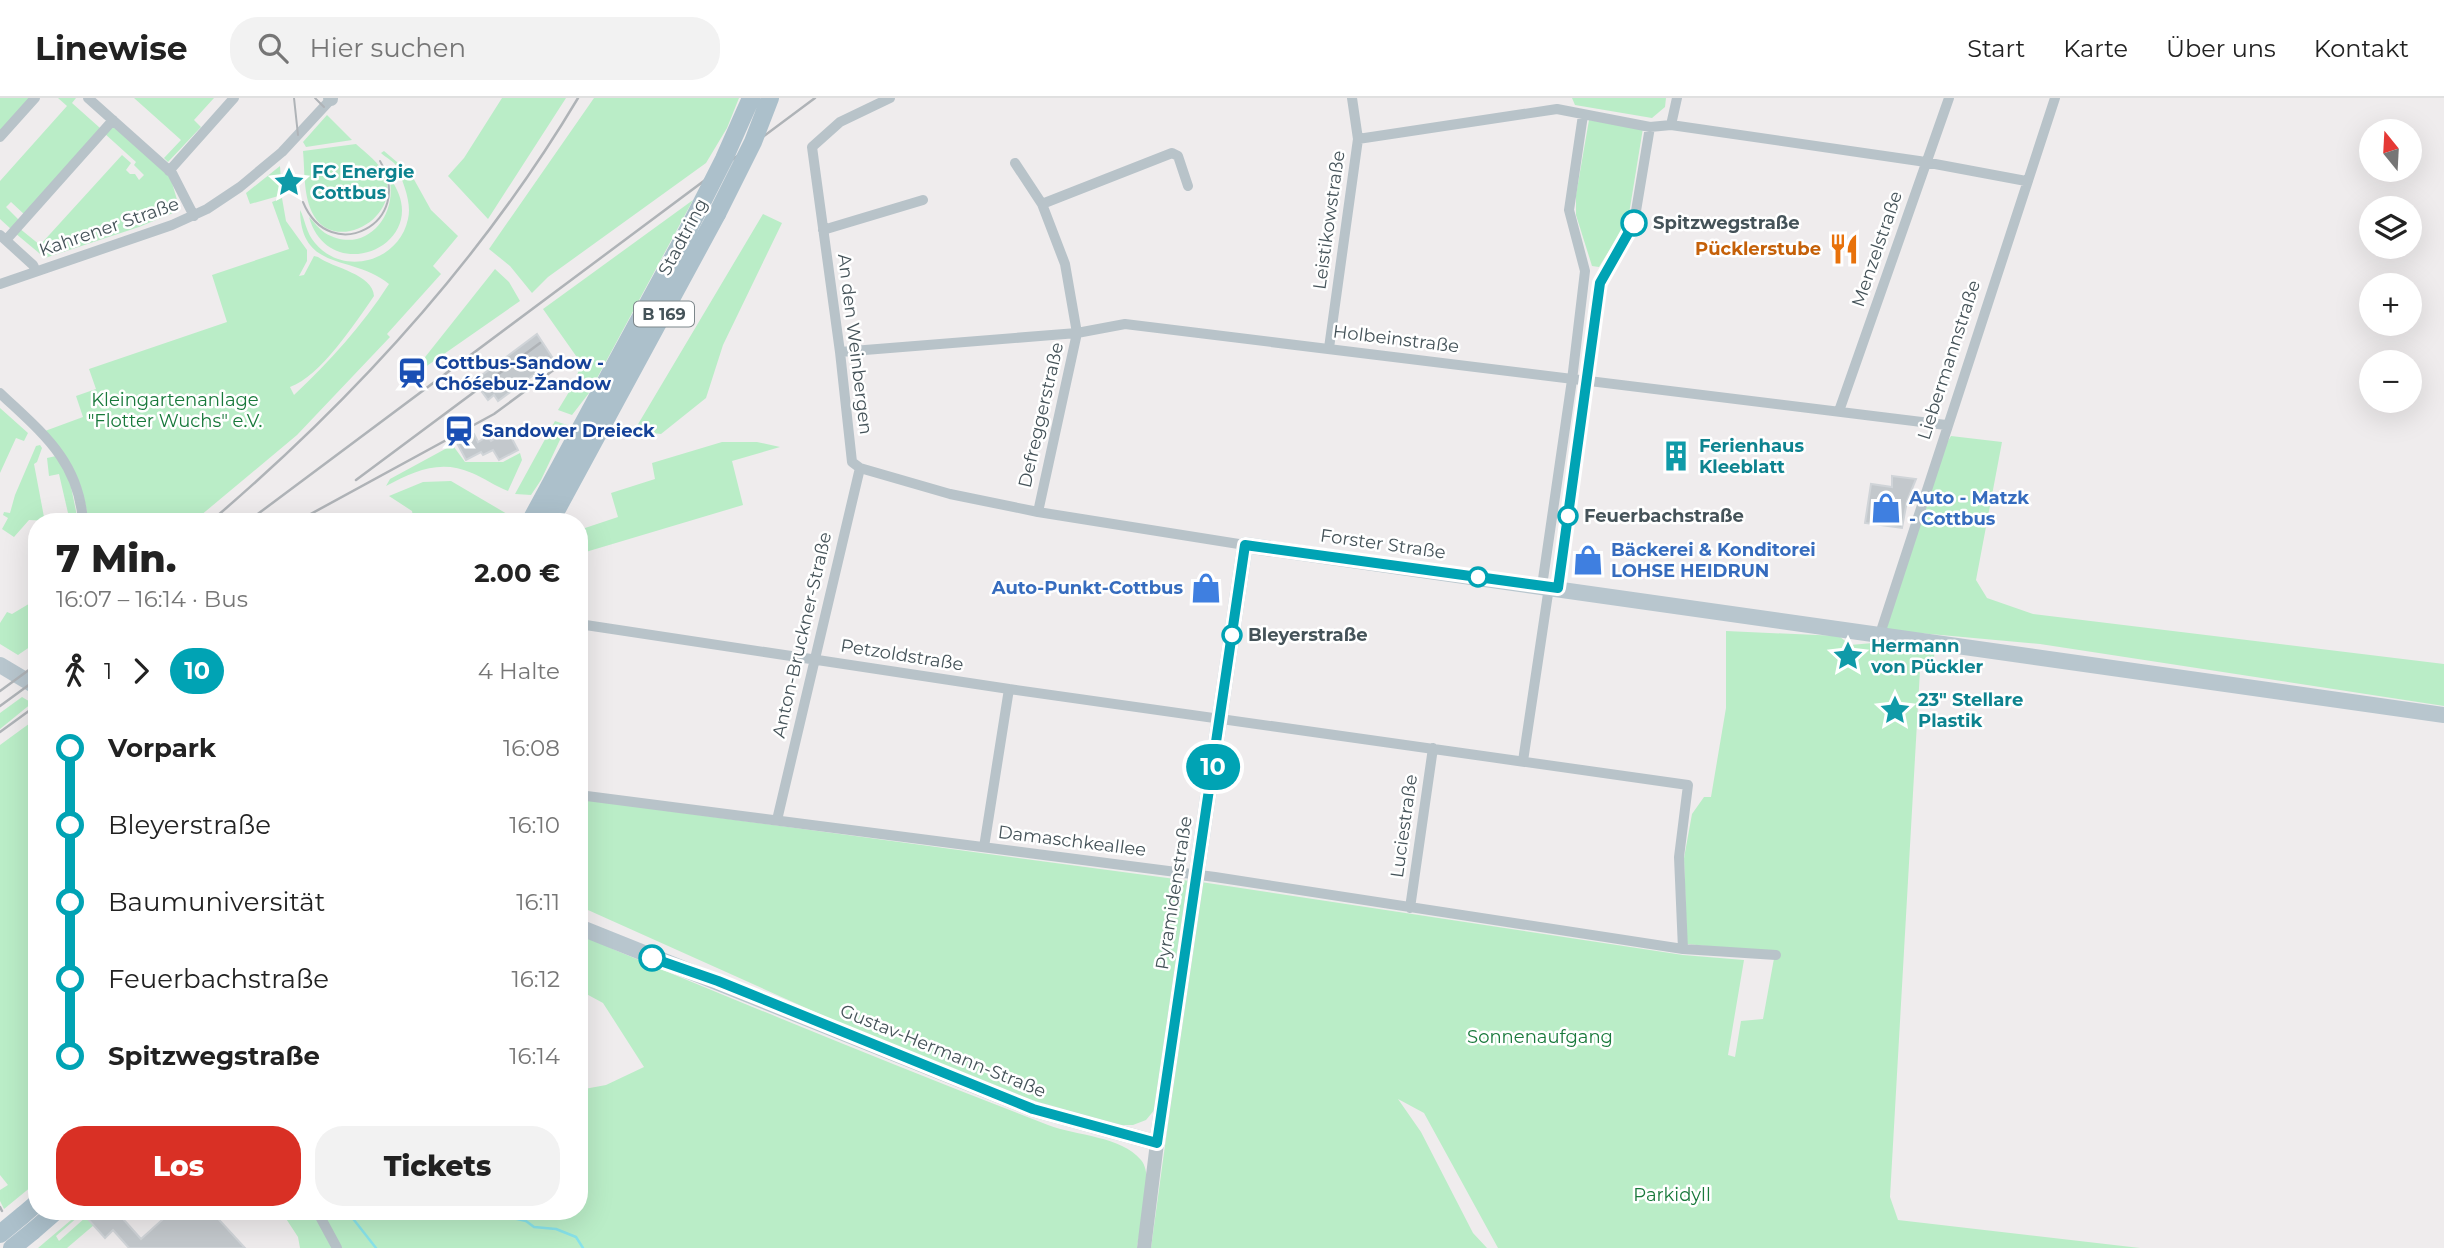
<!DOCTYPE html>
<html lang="de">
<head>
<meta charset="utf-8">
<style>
  body { margin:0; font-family:Montserrat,sans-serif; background:#f2f2f2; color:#222; height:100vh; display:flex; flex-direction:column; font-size:26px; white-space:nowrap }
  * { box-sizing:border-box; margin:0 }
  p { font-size:23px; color:#767676 }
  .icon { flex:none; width:38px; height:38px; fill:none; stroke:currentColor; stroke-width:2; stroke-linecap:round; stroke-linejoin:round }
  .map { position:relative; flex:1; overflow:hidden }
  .details { position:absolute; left:28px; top:415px; width:560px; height:707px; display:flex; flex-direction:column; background:#fff; border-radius:28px; box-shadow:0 7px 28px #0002 }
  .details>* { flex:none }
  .badge { padding:0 14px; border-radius:23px; font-size:24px; line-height:46px }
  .needle { width:46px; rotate:342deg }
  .tools { position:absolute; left:2359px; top:21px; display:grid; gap:14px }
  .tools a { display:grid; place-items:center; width:63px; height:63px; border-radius:50%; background:#fff; box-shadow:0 7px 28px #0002; font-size:35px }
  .map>.badge { position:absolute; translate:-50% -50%; box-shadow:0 0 0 4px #fff }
  .legs { display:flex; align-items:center; gap:10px; height:77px; padding:0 28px; font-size:23px }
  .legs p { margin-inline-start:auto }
  .head { display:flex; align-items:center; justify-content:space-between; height:119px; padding:0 28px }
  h1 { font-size:38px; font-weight:800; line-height:52px }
  .cta { display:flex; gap:14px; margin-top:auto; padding:14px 28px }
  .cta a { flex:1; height:80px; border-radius:28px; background:#d93025; color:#fff; font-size:28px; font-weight:800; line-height:80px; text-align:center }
  .cta a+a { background:#f2f2f2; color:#222 }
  ul { padding:0 28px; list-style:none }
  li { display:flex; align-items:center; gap:24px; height:77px; font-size:26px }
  li i { display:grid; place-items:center; width:10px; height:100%; margin:0 9px; background:currentColor }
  li i::after { content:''; width:18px; height:18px; margin:-9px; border:5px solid; border-radius:50%; background:#fff }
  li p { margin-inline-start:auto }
  li:first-child i { background:linear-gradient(#0000 50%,currentColor 0) }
  li:last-child i { background:linear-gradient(currentColor 50%,#0000 0) }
  header { display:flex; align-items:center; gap:42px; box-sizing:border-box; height:98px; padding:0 35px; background:#fff; border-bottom:2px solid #e0e0e0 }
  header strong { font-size:33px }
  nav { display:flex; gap:38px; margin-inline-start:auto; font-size:24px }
  .search { width:490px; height:63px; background:#f2f2f2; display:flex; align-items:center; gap:18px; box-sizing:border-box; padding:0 24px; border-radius:28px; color:#767676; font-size:26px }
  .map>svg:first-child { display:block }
</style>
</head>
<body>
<header>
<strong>Linewise</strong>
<div class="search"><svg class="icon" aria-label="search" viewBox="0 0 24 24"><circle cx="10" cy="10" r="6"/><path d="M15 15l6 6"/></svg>Hier suchen</div>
<nav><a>Start</a><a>Karte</a><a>Über uns</a><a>Kontakt</a></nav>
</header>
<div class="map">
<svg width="2444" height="1150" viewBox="0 0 2444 1150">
  <rect width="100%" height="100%" fill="#efeced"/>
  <path fill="#baedc7" d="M0 0H31L0 35Z
    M58 0H76L72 5 100 30 25 117 11 104 6 109 20 123 12 132 0 121V83L67 8Z
    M134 0H214L194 22 201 29 168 64 164 60 181 42Z
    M502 0H566L488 121 448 78 464 60Z
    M594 0H739L727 30 706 65 548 179 532 195 510 168 489 151Z
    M1572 0H1666L1665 9 1652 20 1575 7Z
    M327 17 352 42 306 49 303 44Z
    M1589 22 1643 30 1628 122 1599 169 1592 168 1576 117V97Z
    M113 27 170 78 180 112 139 129 45 160 15 135 19 130 40 147 122 57 131 65 126 72 130 76H135L139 82 144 77 134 67 136 64 104 35Z
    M356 46C366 55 380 65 385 78 401 119 337 156 314 118 303 99 305 74 303 53Z
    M384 53 411 76 431 112 458 138 433 168 441 176 387 236 390 239 297 337 194 423H88C84 386 71 360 45 333L83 319 76 298 96 291 89 271 227 224 212 177 289 151 272 104 282 100 286 123 307 152V163L299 178 304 177 314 158 318 159C333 170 373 176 374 198 356 224 320 279 290 289L294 297C330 263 362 228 389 186 353 156 301 175 300 112 305 121 306 135 315 145 343 179 399 164 408 121 412 105 403 84 397 69 394 63 386 60 381 55Z
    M280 68 282 97 250 106 246 95Z
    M389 79C439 144 330 193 309 119 314 124 319 131 325 135 364 158 399 119 389 79Z
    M693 102 589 295 572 317 558 312 575 284 581 265 543 211Z
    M763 116 782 125 723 247 706 300 661 336 634 333Z
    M495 171 509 184 520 203 421 272 418 268Z
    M0 310 28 335 24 343 16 340 0 375Z
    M555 323 567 327 541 382 531 397 515 396Z
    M1951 338 2002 344 1976 482 1987 500 2033 516 2444 566V608L2040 546 1886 532 1943 351Z
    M722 344H757L780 349 732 363 743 407 579 456V432L618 419 611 395 655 381 652 365Z
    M40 347 42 350 37 364 34 366 44 419 50 418 51 423 29 422 14 439 2 431 8 420 3 417 4 414 10 415 15 397 36 348Z
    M454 349 465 364H503L520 355 522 362 508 393C495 388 484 380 472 375 440 361 415 373 386 388L390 381 447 350Z
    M56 358 69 379 78 423H59V417L68 415 59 376 49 378 47 360Z
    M451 383 514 420 515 423H414L412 413 389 398 423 384Z
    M37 501V544L18 557 0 546V525L7 514 12 516Z
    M1726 533 1839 538 1850 547 1873 545 1935 552 1934 559 1918 563 1920 572 1890 1099 1898 1122 2140 1150H1498L1424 1015 1398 1001 1421 1034 1473 1135 1487 1150H1151L1201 784 1683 857 1744 862 1728 957 1735 959 1741 923 1763 921 1775 855 1687 846 1684 760 1692 716 1704 699H1711L1726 610Z
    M22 599 32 605 0 631V615Z
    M37 620V1084L4 1111 0 1103V1092L8 1087 0 1077V647Z
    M579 701 1190 783 1156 1010 1146 1022 1133 1027H1119L1038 1004 942 971 579 808Z
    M579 833 615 852C759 912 903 971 1048 1027 1077 1038 1121 1038 1141 1062 1155 1078 1140 1130 1137 1150H341L321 1113H579V992L606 987 644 969 603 905 579 892Z
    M281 1113H315L335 1150H300L298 1139Z
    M77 1117 79 1118 56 1138 59 1143 86 1119 94 1127 67 1150H38Z"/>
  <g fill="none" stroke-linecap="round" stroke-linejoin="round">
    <path stroke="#88e3ea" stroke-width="2.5" d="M347 1113 376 1150
      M480 1113 526 1123 534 1129 556 1131 576 1139 583 1150"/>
  </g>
  <path fill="#c3c8cc" stroke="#d0d4d8" stroke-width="2" d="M537 236 554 262 498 303 494 297 488 302 474 283Z
    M508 333 518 352 499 362 493 352 483 357 481 354 466 362 457 345 474 336 478 344 488 338 491 343Z
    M1892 378 1916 381 1907 403 1902 430 1865 425 1871 386 1892 389Z
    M1578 455 1600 457 1598 470 1577 467Z
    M1200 481 1213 483 1211 499 1198 498Z
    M94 1113H134L124 1122 141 1141 172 1113H211L245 1150H129L113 1132 105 1140 86 1119Z"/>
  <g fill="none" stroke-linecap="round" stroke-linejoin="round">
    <path stroke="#b8c3c9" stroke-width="10" d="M88 0 172 75 194 118
      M890 0 840 24 812 49 840 254 852 364 860 370 950 396 1038 414 1245 447
      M1671 27 1677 0
      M0 39 35 0
      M1358 41 1557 11 1650 29 1671 27 1919 63 2026 83
      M1015 65 1042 106 1065 166 1077 235 1038 414
      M169 73 234 0
      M1042 106 1172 55 1178 58 1188 88
      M823 132 923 102
      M0 137 33 167 36 173
      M6 142 113 22
      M0 186 172 127 207 111 240 89 282 54 332 0
      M1329 250 1358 41 1352 0
      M840 254 1077 235 1125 226 1946 327
      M0 295C41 334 79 362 83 424
      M1839 313 1949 0
      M1542 488 1572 282 1585 173 1569 112 1583 17
      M1558 490 1599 185 1634 125 1650 29
      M579 526 1009 591 1688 687 1679 759 1683 851 1215 779 579 697
      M1880 536 2055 0
      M1523 663 1549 489
      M777 722 860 370
      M984 749 1009 591
      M1410 810 1433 650
      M1683 851 1776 857
      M317 1113 337 1150"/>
    <path stroke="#b8c3c9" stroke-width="14" d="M330 0 331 1
      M1144 1150 1157 1045"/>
    <path stroke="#b8c6ce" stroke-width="16" d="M0 567 37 589
      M579 829 1033 1011 1157 1045 1245 447 2444 617"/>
    <path stroke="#acc0cb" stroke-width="18" d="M530 424 689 130
      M550 424 717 116
      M23 1117 37 1105
      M33 1133 56 1113"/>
    <path stroke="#afb3b7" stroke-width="2" d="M294 0 298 37
      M315 0 324 9
      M303 104C330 170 417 124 380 63"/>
    <path stroke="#afb3b7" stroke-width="2.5" d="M356 382 540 245
      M210 424C352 303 482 161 578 0
      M247 424 815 0
      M296 424 494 316 559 268
      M0 593 37 566
      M0 608 37 581
      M0 634 37 607
      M0 1109 2 1113"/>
    <path stroke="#acc0cb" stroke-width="18" d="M717 116 753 44 770 0
      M689 130 724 61 751 0
      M0 1136 23 1117
      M12 1150 33 1133"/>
  </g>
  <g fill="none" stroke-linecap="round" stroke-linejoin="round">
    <g stroke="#fff" stroke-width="16">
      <path id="line-1" d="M652 860 718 883 1033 1011 1157 1045 1245 447 1558 490 1600 185 1634 125"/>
    </g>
    <use href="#line-1" stroke="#00a3b4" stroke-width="10"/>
  </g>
  <defs>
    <g id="sight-bare" transform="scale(2.415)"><path d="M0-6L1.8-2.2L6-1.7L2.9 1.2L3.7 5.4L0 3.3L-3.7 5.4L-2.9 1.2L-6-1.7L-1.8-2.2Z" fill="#0f9aa8" stroke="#fff" stroke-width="2.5" paint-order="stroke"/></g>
    <g id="restaurant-bare" transform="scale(2.415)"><path d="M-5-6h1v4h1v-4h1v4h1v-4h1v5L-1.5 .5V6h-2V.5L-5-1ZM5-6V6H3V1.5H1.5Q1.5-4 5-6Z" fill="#e8710a" stroke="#fff" stroke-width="2.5" paint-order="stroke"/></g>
    <g id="station-bare" transform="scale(2.415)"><path d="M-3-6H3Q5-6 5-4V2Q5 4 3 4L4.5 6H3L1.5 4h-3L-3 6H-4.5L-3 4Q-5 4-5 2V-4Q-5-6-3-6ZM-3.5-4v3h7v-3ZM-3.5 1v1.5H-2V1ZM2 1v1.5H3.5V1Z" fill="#1a4fb4" stroke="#fff" stroke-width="2.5" paint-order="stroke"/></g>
    <g id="building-bare" transform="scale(2.415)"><path d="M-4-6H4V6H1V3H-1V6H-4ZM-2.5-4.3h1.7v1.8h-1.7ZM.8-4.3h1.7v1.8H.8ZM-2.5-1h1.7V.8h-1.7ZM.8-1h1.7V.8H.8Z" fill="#0f9aa8" stroke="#fff" stroke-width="2.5" paint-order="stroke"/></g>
    <g id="shop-bare" transform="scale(2.415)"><path d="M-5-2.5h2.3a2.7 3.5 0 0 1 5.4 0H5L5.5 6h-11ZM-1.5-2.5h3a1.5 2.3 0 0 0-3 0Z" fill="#3f7fe0" stroke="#fff" stroke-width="2.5" paint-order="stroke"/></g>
  </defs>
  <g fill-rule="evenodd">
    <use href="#sight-bare" x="289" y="84"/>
    <use href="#restaurant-bare" x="1844" y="151"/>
    <use href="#station-bare" x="412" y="275"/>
    <use href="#station-bare" x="459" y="333"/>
    <use href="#building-bare" x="1676" y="358"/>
    <use href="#shop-bare" x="1886" y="410"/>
    <use href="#shop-bare" x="1588" y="462"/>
    <use href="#shop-bare" x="1206" y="490"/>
    <use href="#sight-bare" x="1848" y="558"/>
    <use href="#sight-bare" x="1895" y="612"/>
  </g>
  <g fill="#fff" stroke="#00a3b4" stroke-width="3.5">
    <circle cx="1634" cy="125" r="12"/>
    <circle cx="1568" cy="418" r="9"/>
    <circle cx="1478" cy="479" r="9"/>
    <circle cx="1232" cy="537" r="9"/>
    <circle cx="652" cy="860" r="12"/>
  </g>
  <g text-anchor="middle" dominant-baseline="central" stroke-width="5" stroke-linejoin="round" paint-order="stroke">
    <rect fill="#fff" stroke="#7d878b" stroke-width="2" x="634" y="203.5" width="60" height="25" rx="5"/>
    <g font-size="16" font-weight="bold" fill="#455359">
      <text x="664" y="216">B 169</text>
    </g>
    <g font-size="18" font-weight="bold" fill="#0d838f" stroke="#fff" text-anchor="start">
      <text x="312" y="74">FC Energie<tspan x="312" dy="21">Cottbus</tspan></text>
      <text x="1699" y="348">Ferienhaus<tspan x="1699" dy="21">Kleeblatt</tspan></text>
      <text x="1871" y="548">Hermann<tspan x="1871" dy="21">von Pückler</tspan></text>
      <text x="1918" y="602">23" Stellare<tspan x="1918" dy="21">Plastik</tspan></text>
    </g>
    <g font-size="18" fill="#455359" stroke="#fff">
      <text transform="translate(1329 122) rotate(-82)">Leistikowstraße</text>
      <text transform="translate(109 129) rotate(-19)">Kahrener Straße</text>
      <text transform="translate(683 139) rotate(-62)">Stadtring</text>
      <text transform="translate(1877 151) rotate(-71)">Menzelstraße</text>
      <text transform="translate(1396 241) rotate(7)">Holbeinstraße</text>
      <text transform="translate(855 246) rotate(83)">An den Weinbergen</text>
      <text transform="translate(1949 262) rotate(-72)">Liebermannstraße</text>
      <text transform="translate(1041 317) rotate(-77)">Defreggerstraße</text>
      <text transform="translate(1383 446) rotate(8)">Forster Straße</text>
      <text transform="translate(802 537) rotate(-77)">Anton-Bruckner-Straße</text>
      <text transform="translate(902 557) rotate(9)">Petzoldstraße</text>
      <text transform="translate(1404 728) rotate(-82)">Luciestraße</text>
      <text transform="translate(1072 743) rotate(7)">Damaschkeallee</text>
      <text transform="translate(1174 795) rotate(-81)">Pyramidenstraße</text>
      <text transform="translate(943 953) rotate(22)">Gustav-Hermann-Straße</text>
    </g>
    <g font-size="18" font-weight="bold" fill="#455359" stroke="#fff" text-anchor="start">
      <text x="1653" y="125">Spitzwegstraße</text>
      <text x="1584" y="418">Feuerbachstraße</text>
      <text x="1248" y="537">Bleyerstraße</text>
    </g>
    <g font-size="18" font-weight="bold" fill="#c56008" stroke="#fff" text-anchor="end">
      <text x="1821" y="151">Pücklerstube</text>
    </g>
    <g font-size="18" font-weight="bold" fill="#164399" stroke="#fff" text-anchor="start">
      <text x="435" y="265">Cottbus-Sandow -<tspan x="435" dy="21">Chóśebuz-Žandow</tspan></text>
      <text x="482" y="333">Sandower Dreieck</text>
    </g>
    <g font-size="18" fill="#18793b" stroke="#fff">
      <text x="175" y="302">Kleingartenanlage<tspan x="175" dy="21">"Flotter Wuchs" e.V.</tspan></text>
      <text x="1540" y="939">Sonnenaufgang</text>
      <text x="1672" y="1097">Parkidyll</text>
    </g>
    <g font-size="18" font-weight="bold" fill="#366cbe" stroke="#fff" text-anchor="start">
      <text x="1909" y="400">Auto - Matzk<tspan x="1909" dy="21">- Cottbus</tspan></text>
      <text x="1611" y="452">Bäckerei &amp; Konditorei<tspan x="1611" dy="21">LOHSE HEIDRUN</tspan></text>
      <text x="1183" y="490" text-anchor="end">Auto-Punkt-Cottbus</text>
    </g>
  </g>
</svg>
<div class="tools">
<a><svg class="needle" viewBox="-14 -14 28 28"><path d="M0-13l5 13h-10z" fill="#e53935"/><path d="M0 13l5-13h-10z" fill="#767676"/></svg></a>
<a><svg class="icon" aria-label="layers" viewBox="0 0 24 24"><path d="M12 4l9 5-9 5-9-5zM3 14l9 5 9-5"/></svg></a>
<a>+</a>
<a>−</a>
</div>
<b class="badge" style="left:1213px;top:669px;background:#00a3b4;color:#fff">10</b>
<section class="details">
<div class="head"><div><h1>7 Min.</h1><p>16:07 – 16:14 · Bus</p></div><b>2.00 €</b></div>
<div class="legs"><svg class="icon" aria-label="walk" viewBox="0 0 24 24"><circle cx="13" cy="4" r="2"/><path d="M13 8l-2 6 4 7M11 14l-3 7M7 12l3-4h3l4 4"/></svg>1<svg class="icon" aria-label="forward" viewBox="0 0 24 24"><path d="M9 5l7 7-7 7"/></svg><b class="badge" style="background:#00a3b4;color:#fff">10</b><p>4 Halte</p></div>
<ul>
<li><i style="color:#00a3b4"></i><b>Vorpark</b><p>16:08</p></li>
<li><i style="color:#00a3b4"></i><span>Bleyerstraße</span><p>16:10</p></li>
<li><i style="color:#00a3b4"></i><span>Baumuniversität</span><p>16:11</p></li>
<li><i style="color:#00a3b4"></i><span>Feuerbachstraße</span><p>16:12</p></li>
<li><i style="color:#00a3b4"></i><b>Spitzwegstraße</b><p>16:14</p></li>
</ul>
<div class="cta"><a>Los</a><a>Tickets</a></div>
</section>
</div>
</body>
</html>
